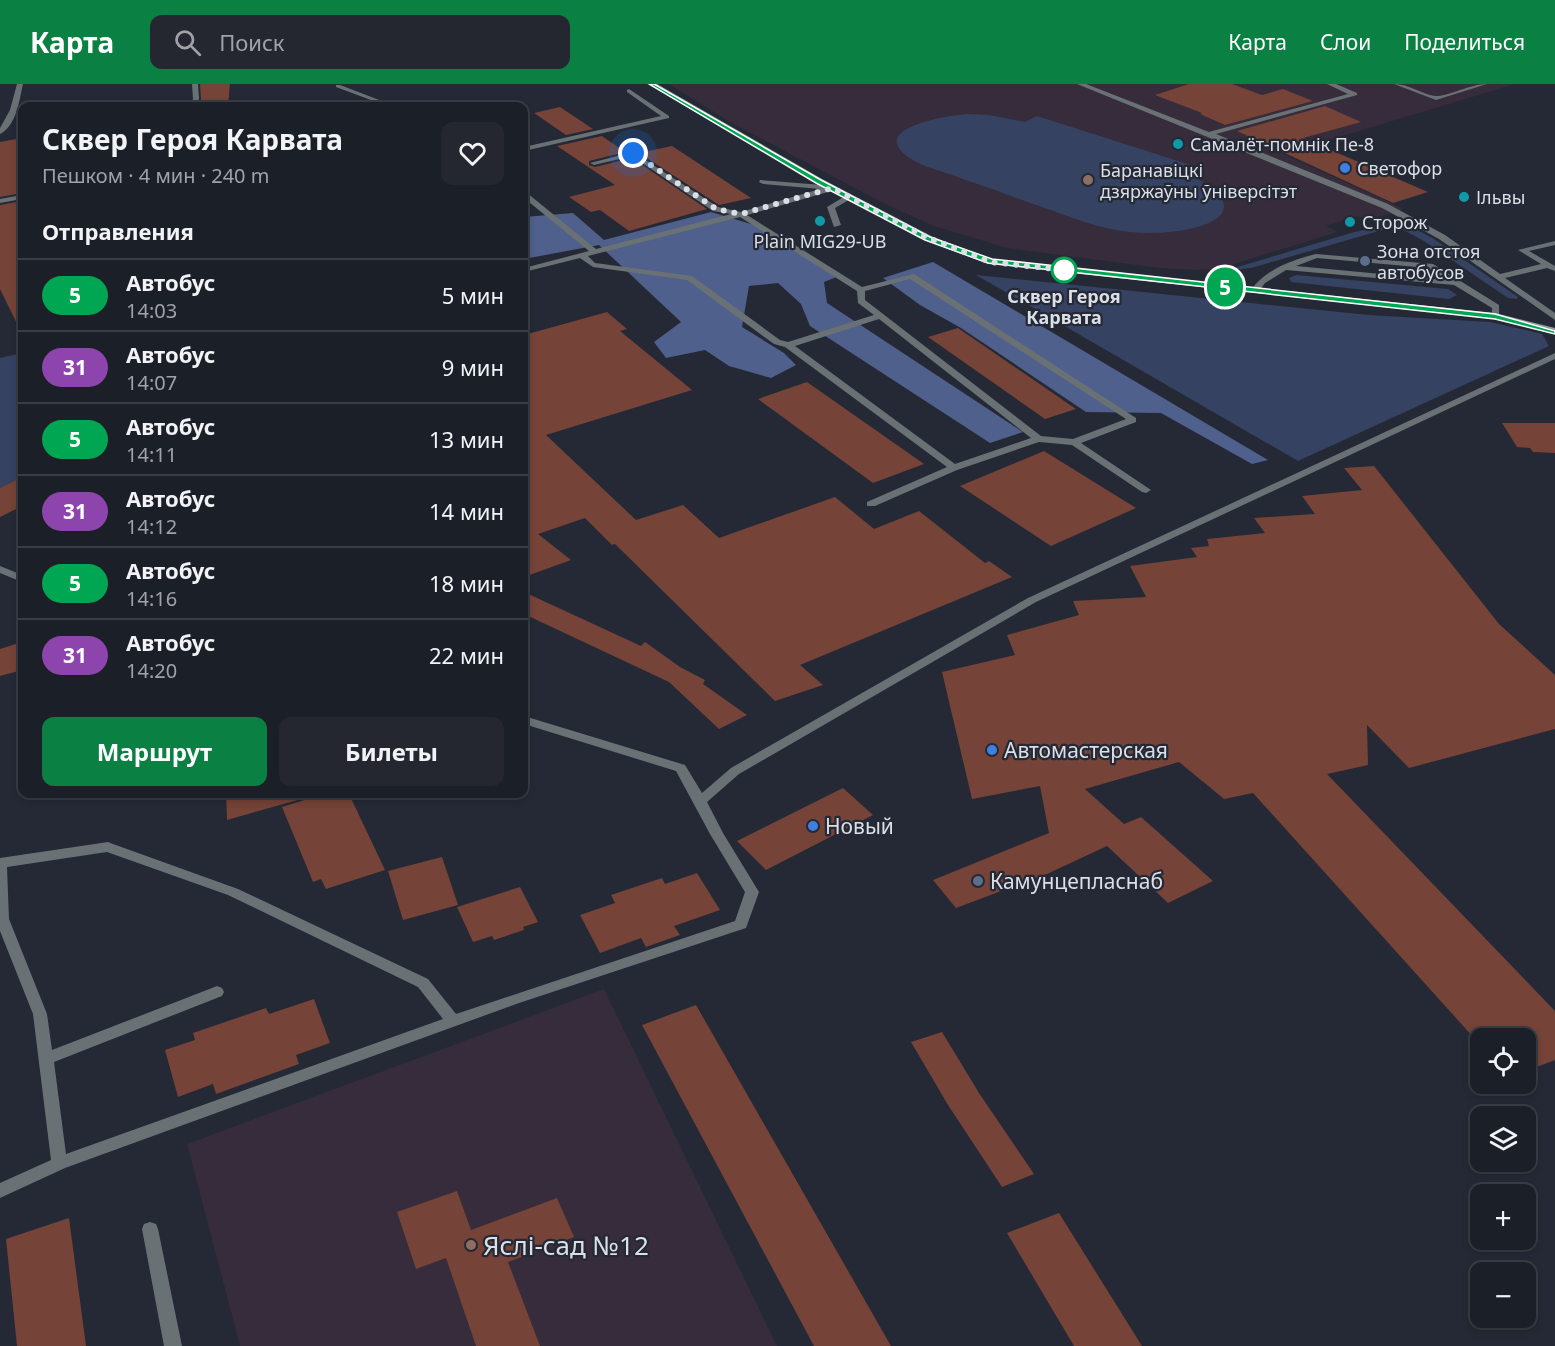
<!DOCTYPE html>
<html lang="ru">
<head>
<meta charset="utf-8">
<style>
  body { margin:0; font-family:"Noto Sans",sans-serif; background:#242730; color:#f1f3f6; height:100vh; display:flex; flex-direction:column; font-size:22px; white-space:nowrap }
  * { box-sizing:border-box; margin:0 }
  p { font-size:20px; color:#a0a2a8 }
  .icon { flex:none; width:33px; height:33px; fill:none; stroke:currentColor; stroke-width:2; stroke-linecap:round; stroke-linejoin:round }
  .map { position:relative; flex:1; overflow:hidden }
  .details { position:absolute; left:18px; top:18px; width:510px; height:696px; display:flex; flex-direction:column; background:#1b1f28; border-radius:12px; box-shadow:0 3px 9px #0003,0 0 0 2px #393d45 }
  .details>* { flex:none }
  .badge { padding:0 12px; border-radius:20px; font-size:21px; line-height:39px }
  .controls { position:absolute; left:1470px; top:944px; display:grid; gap:12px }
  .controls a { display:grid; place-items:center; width:66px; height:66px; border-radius:12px; background:#1b1f28; box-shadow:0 3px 9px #0003,0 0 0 2px #393d45; font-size:30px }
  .you { position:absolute; width:30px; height:30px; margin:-15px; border:4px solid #fff; border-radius:50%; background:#1a73e8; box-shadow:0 0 0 9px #1a73e833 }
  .map>.badge { position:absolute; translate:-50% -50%; box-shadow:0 0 0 3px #fff }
  h2 { padding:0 24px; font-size:22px; line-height:54px }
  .round { display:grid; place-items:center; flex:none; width:63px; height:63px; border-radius:12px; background:#242730 }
  .headline { display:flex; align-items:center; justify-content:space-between; height:102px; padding:0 24px }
  h1 { font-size:28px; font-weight:700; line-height:45px }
  .button { display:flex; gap:12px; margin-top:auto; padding:12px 24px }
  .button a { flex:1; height:69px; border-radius:12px; background:#0b8043; color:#fff; font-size:24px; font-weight:700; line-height:69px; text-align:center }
  .button a+a { background:#242730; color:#f1f3f6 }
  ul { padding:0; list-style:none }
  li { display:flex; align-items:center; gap:18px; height:72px; padding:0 24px; border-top:2px solid #393d45 }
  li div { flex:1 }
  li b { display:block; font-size:22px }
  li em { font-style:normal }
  li .badge { min-width:66px; font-weight:700; text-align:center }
  header { display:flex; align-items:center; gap:36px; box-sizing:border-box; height:84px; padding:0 30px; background:#0b8043; color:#fff }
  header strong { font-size:28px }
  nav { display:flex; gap:33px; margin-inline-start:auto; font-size:21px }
  .search { width:420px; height:54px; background:#242730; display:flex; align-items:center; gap:15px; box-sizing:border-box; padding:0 21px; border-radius:12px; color:#a0a2a8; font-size:22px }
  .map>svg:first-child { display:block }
</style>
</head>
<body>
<header>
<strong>Карта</strong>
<div class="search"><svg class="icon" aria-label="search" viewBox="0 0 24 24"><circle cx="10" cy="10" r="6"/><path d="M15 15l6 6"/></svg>Поиск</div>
<nav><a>Карта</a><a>Слои</a><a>Поделиться</a></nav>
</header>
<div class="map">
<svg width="1555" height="1262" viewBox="0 0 1555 1262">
  <rect width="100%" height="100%" fill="#242935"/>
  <path fill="#362c3b" d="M669 0H1515L1283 70 1404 125 1368 137 1358 132 1326 142 1338 148 1218 185 1194 186 1159 184 1007 164 934 142 885 120 728 37Z
    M604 905 777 1262H240L187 1060Z"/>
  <path fill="#354262" d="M969 30 989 31 1025 38 1037 32 1197 83 1187 90C1220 104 1247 130 1194 144 1173 149 1151 150 1130 148 1099 145 1071 133 1042 123 1003 109 964 95 925 82 853 49 937 32 969 30Z
    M1401 137 1434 155 1518 213 1517 215 1508 214 1424 157 1396 142 1251 184 1224 187 1351 149Z
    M976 191 1369 231 1490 238 1542 250 1549 262 1298 377Z
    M1296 191 1448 205 1457 211 1449 215 1291 198 1289 194Z
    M22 269V393L0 404V274Z"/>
  <path fill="#4e608b" d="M711 128 761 143 839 192 824 198 827 219 1023 348 990 359 810 242 801 220 778 199 749 202 742 243 784 269 796 281 771 294 729 282 705 266 666 274 654 258 681 238 599 161 524 175V133L573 129 604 156Z
    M933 178 1268 376 1252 380 1161 329 1086 328 961 244 920 221 883 194Z"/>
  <path fill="#754337" d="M200 0H230L228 22H198L201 15Z
    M1189 0H1232L1262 11 1283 5 1313 17 1225 41 1200 30 1202 29 1155 11Z
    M1325 22 1361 38 1303 54 1428 108 1393 119 1237 47Z
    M560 23 593 45 566 51 534 29Z
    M602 52 625 68 589 77V81L595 83 632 74 707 125 629 147 600 126 591 128 569 113 615 101 557 62Z
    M22 54V109L0 113V58Z
    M672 62 751 114 719 121 639 69Z
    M22 117V250L0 205V121Z
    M607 228 627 245 620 247 692 306 546 351 636 436 683 421 719 454 835 413 874 445 919 427 985 479 989 477 1012 493 800 581 823 601 775 617 615 460 612 461 585 434 538 450 571 476 524 493V251Z
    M958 244 1076 325 1045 335 928 253Z
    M807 298 924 380 873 399 758 315Z
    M1502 339H1555V369L1533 368 1530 364 1517 363Z
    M1044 367 1136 424 1051 462 960 402Z
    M1374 382 1499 540 1555 591V645L1409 684 1367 641 1368 681 1327 690 1555 927V976L1526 987V954H1474L1253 709 1224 715 1179 678 1085 705 1124 740 1141 733 1213 797 1168 819 1107 762 1047 790 956 824 933 796 1049 749 1040 702 972 715 942 588 1015 571 1007 551 1079 531 1073 517 1146 513 1130 482 1197 473 1191 464 1209 462 1207 455 1265 449 1254 434 1315 430 1302 412 1362 406 1344 384Z
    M22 393V422L0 433V404Z
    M524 508 641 562 645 558 680 583 705 596 703 600 747 631 719 645 669 598 524 530Z
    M22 558V586L0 592V565Z
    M843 704 873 731 766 786 737 757Z
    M226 710H300L301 715 227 736Z
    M324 710H349L385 786 326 805 321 795 313 798 282 723Z
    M442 773 458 821 403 836 388 787Z
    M697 789 720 826 674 842 680 851 646 863 641 854 600 869 580 831 615 819 611 811 662 794 665 800Z
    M520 803 538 838 523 843 524 846 494 856 492 852 473 858 457 823Z
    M314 915 330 959 296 971 299 980 216 1010 213 1000 178 1013 165 966 195 956 193 949 266 924 269 930Z
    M696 921 891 1262H814L642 941Z
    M942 948 979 1009 1034 1090 1002 1103 948 1021 911 958Z
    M457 1107 471 1146 557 1114 574 1153 508 1178 540 1262H476L446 1174 416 1185 397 1128Z
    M1059 1129 1142 1262H1074L1007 1149Z
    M69 1134 86 1262H17L6 1155Z"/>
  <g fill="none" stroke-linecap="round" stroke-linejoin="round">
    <path fill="#6a7175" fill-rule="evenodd" d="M192 0H198L199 15 195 22H189L193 15Z
      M1077 0H1086L1209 48 1348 10 1327 0H1336L1357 9V11L1216 50 1388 120 1445 151 1500 190 1541 180 1518 166 1555 157V161L1529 167 1555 182V187L1547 184 1505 194 1555 229V236L1439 155 1382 124Z
      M1394 0C1409 0 1421 10 1435 12 1447 13 1470 0 1487 0L1436 16Z
      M336 1H340L395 22H387L336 3Z
      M629 5 669 32V34L524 67V63L661 32 627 8V6Z
      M633 68 718 123 741 128 820 105 763 100 759 98 760 96 835 102V106L747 131 862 203 914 190 1136 334V338L1081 359 1151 406 1146 409 1142 408 1072 361 1039 358 957 386 875 422H867V418L947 383 785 263 774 260 687 196 593 183 580 174 524 188V184L589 167 524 114V109H527L596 165 731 130 713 127 632 72 594 81 590 79ZM740 133 857 207 858 219 874 231 788 258 780 256 692 192 595 179 588 172ZM910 195 1126 335 1073 355 1041 352 865 216V207ZM879 235 1031 354 955 380 795 262Z
      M22 111V115L0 119V115Z
      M847 111 854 113 835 124 841 141 834 143 827 123Z
      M1316 170 1433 180 1499 221V232L1492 234V224L1454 201 1286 186 1265 199 1258 208 1251 206C1266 185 1292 176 1316 170ZM1317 174 1428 184 1445 196 1296 182Z
      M1555 269V275L1036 518 739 690 707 718 723 749 759 808 746 844 519 919 65 1084 0 1114V1099L51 1076 33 930 0 847V774L108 758 113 760 238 805 428 895 456 930 735 837 745 808 710 750 676 687 524 640V632L685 681 702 709 731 684 1028 514ZM107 768 228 811 418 903 443 935 66 1070 54 978 222 912 224 908 222 904 217 902 212 904 52 966 47 930 9 835 7 783Z
      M0 482 22 491V498L0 489Z
      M150 1138 156 1140 158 1145 182 1262H164L142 1145 144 1140Z"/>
    <path fill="#6a7175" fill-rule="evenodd" d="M17 0H23C19 17 17 41 0 50V44L10 26Z"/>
    <path fill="#8f9aa0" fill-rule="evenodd" d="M649 0H657L822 95 931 152 992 176 1495 229 1555 244V250L1495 235 988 180 925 156 816 99Z"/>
  </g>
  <path fill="#00a651" stroke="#fff" stroke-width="1.5" d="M649 0H654L821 96 930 153 992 175 1495 230 1555 247V250L1495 235 988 179 925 156 816 99Z"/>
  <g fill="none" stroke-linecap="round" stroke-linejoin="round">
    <path stroke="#dbdfe7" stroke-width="6" stroke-dasharray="0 10.8" d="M633 69 716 125 741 130 832 104 928 154 991 178 1064 186"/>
  </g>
  <g fill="#0f9aa8" stroke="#242935" stroke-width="2">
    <circle cx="1178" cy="60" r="6"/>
    <circle cx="1464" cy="113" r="6"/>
    <circle cx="820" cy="137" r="6"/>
    <circle cx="1350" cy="138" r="6"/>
  </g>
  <g fill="#3f7fe0" stroke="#242935" stroke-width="2">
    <circle cx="1345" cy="84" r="6"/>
    <circle cx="992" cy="666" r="6"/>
    <circle cx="813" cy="742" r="6"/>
  </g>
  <g fill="#8d6e63" stroke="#242935" stroke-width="2">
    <circle cx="1088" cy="96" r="6"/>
    <circle cx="471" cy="1161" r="6"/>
  </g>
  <g fill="#5c6f8a" stroke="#242935" stroke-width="2">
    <circle cx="1365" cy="177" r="6"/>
    <circle cx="978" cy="797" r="6"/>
  </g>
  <circle fill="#fff" stroke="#00a651" stroke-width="3" cx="1064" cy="186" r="12"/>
  <g text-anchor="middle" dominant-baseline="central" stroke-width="4.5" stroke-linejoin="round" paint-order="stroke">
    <g font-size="18" fill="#dbdfe7" stroke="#242935" text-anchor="start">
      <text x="1190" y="60">Самалёт-помнік Пе-8</text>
      <text x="1357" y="84">Светофор</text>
      <text x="1100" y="86">Баранавіцкі<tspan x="1100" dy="21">дзяржаўны ўніверсітэт</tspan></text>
      <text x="1476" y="113">Ільвы</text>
      <text x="1362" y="138">Сторож</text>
      <text x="820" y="157" text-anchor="middle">Plain MIG29-UB</text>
      <text x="1377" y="167">Зона отстоя<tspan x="1377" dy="21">автобусов</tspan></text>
    </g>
    <g font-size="18" font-weight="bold" fill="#dbdfe7" stroke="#242935">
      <text x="1064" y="212">Сквер Героя<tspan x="1064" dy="21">Карвата</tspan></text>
    </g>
    <g font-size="21" fill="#dbdfe7" stroke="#242935" text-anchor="start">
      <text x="1004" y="666">Автомастерская</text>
      <text x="825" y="742">Новый</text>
      <text x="990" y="797">Камунцепласнаб</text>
    </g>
    <g font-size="26" fill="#dbdfe7" stroke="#242935" text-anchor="start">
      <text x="483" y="1161">Яслі-сад №12</text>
    </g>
  </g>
</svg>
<div class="controls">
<a><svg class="icon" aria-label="locate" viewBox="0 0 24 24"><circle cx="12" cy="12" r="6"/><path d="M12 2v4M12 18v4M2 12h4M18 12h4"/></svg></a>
<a><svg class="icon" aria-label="layers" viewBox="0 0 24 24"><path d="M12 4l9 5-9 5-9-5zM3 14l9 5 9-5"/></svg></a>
<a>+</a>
<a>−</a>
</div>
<div class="you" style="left:633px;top:69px"></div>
<b class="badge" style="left:1225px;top:203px;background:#00a651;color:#fff">5</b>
<section class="details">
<div class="headline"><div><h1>Сквер Героя Карвата</h1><p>Пешком · 4 мин · 240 m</p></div><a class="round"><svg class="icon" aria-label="heart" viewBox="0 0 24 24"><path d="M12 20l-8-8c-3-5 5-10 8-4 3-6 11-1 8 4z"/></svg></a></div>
<h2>Отправления</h2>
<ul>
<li><span class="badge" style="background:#00a651;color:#fff">5</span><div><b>Автобус</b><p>14:03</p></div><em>5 мин</em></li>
<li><span class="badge" style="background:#8e44ad;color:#fff">31</span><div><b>Автобус</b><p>14:07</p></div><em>9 мин</em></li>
<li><span class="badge" style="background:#00a651;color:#fff">5</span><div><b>Автобус</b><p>14:11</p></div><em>13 мин</em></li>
<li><span class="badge" style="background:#8e44ad;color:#fff">31</span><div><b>Автобус</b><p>14:12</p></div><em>14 мин</em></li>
<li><span class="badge" style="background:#00a651;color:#fff">5</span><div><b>Автобус</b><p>14:16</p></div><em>18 мин</em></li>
<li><span class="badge" style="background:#8e44ad;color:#fff">31</span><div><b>Автобус</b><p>14:20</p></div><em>22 мин</em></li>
</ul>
<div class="button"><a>Маршрут</a><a>Билеты</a></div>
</section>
</div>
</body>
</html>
